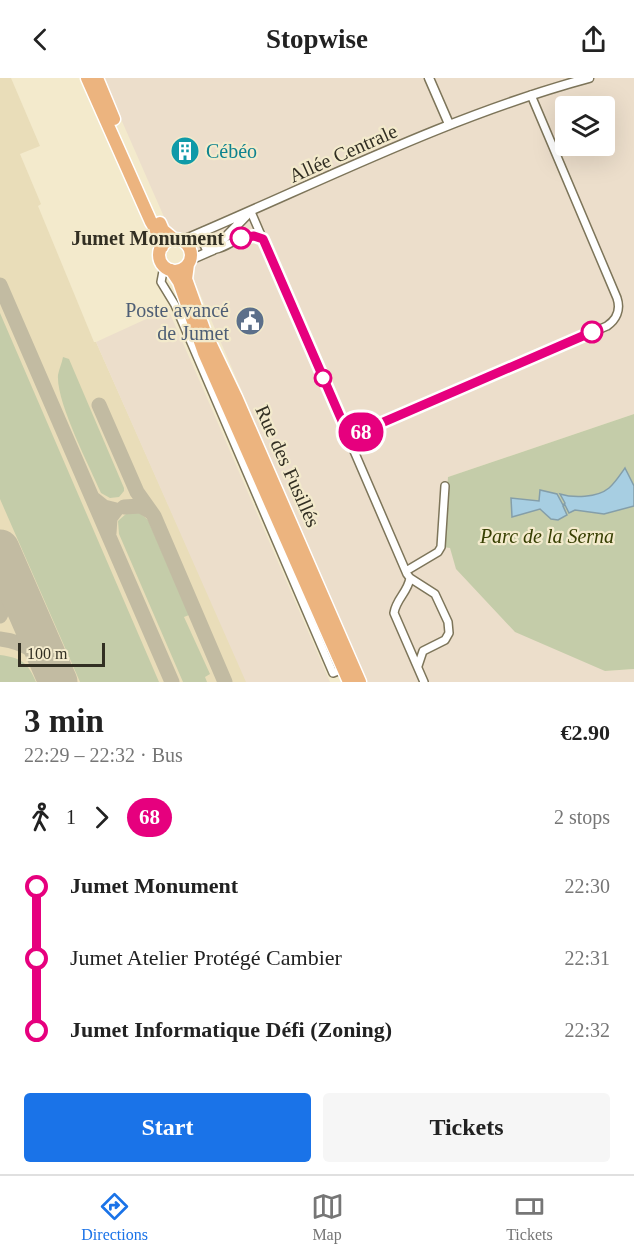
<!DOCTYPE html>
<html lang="en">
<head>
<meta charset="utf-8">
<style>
  body { margin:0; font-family:"Times New Roman",serif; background:#f6f6f6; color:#222; height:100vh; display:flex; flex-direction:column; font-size:22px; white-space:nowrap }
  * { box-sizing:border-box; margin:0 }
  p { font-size:20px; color:#767676 }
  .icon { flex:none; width:33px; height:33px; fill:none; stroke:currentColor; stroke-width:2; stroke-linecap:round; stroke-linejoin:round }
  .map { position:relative; height:604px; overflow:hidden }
  .sheet { display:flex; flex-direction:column; background:#fff; flex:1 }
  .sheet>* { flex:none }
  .badge { padding:0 12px; border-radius:20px; font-size:21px; line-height:39px }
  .controls { position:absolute; left:555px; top:18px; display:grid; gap:12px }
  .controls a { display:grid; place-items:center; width:60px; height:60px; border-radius:6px; background:#fff; box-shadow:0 6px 24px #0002; font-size:30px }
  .scale { position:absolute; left:18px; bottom:15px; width:87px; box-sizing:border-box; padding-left:6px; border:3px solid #322f23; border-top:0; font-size:16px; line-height:21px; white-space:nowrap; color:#322f23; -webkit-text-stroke:4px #f3eacc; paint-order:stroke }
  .map>.badge { position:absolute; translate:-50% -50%; box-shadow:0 0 0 3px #fff }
  .legs { display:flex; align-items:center; gap:9px; height:66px; padding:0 24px; font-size:20px }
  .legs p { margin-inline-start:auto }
  .summary { display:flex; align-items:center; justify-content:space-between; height:102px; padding:0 24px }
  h1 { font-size:33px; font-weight:600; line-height:45px }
  .button { display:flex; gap:12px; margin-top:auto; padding:12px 24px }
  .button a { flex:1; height:69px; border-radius:6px; background:#1a73e8; color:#fff; font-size:24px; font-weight:600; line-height:69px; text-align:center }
  .button a+a { background:#f6f6f6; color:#222 }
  ul { padding:0 24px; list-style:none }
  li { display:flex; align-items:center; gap:21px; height:72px; font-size:22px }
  li i { display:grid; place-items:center; width:9px; height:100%; margin:0 8px; background:currentColor }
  li i::after { content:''; width:15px; height:15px; margin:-8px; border:4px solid; border-radius:50%; background:#fff }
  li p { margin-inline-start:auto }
  li:first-child i { background:linear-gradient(#0000 50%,currentColor 0) }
  li:last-child i { background:linear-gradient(currentColor 50%,#0000 0) }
  header { display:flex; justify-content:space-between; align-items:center; height:78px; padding:0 24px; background:#fff; font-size:27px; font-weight:600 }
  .dock { display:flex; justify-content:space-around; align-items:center; height:84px; border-top:2px solid #e0e0e0; background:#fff; font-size:16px; color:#767676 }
  .dock a { display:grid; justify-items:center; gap:3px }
  .dock .current { color:#1a73e8 }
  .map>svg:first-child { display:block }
</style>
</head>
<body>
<header><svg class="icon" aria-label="back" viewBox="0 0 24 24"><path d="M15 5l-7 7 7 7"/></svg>Stopwise<svg class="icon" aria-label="share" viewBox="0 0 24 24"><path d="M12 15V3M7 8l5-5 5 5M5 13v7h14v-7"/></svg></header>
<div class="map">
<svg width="634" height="604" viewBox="0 0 634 604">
  <rect width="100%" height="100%" fill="#f3eacc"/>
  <path fill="#e9ddb9" d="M0 0H11L40 68 20 76 41 126 38 128 94 264H96L247 604H0Z"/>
  <path fill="#ecdecb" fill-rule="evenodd" d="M103 0H634V336L448 399 605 593 634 591V604H367L194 202 196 172 190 162 168 148ZM566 28H604V68H566Z
    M168 231 201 306 330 604H246L96 264Z"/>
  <path fill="#c4cca9" d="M0 235 159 604H80L0 421Z
    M63 279 69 281 124 410V413L119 419 110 420 101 415C90 389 56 324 58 297 59 291 62 285 63 279Z
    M634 336V591L605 593 515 554 456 491 450 470 443 469 448 399Z
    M131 434 140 435 148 442 189 537 184 539 210 596 205 599 207 604H183L119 456 118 443 127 435Z
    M0 577C22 580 28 585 36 604H0Z"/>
  <path fill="#a7cee2" stroke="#849ea9" stroke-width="1.5" d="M625 390 634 408V428L604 436 575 432 569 435 565 427 563 428 567 437 558 442 551 441 540 431 512 439 511 420 539 423 540 412 557 416 563 427 565 425 560 416C573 420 597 420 609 410 615 405 620 397 625 390Z"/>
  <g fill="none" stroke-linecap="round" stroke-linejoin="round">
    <path stroke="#c2bba2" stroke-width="15" d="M0 207 172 604
      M99 327 137 414 154 438 225 604
      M94 421 104 429 116 432 110 440 109 455
      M124 429 141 428 151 434
      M0 538C11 518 10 497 3 477
      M0 561C27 564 44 578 57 602"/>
    <path stroke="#c2bba2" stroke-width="39" d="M0 471 58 604"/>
    <g stroke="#7d755a" stroke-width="10">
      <path id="minor" d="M251 134 407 496 410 500 435 516 448 544 449 555 445 562 423 573 418 588
        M204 153C202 160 202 164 206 171 226 176 237 151 263 161
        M164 188 161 204 175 227 333 595 343 591
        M349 359 607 248C616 242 621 232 617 220L531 17
        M406 493 438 474 441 469 445 408
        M410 500C408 514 396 521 394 535L424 604"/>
    </g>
    <g stroke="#7d755a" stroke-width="11">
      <path id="tertiary" d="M429 0 449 46
        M181 163C316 106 448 38 589 0
        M190 182 213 172 246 138"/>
    </g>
    <g stroke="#fff" stroke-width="15">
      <path id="trunk" d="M87 0 151 144 161 161 162 169
        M97 0 114 41
        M160 145 163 152 175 162
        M159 177a16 16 0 1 1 32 0a16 16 0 1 1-32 0Z
        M188 186 186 201 205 254 236 319 360 604
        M171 192 179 204 204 275 349 604"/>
    </g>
    <use href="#minor" stroke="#fff" stroke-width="7"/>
    <use href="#tertiary" stroke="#fff" stroke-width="8"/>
    <use href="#trunk" stroke="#ecb47f" stroke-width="12"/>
  </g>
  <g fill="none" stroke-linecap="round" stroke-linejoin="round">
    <g stroke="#fff" stroke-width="14">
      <path id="line-1" d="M241 160 254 158 263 161 349 359 592 254"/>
    </g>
    <use href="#line-1" stroke="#e6007e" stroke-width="9"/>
  </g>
  <defs>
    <g id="building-disc" transform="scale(1.5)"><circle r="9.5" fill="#0f9aa8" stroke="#f3eacc"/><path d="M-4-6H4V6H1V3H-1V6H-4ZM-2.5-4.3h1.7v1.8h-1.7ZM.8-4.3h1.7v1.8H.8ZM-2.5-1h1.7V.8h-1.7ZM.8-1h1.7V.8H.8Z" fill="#fff"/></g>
    <g id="civic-disc" transform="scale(1.5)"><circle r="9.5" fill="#5c6f8a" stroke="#f3eacc"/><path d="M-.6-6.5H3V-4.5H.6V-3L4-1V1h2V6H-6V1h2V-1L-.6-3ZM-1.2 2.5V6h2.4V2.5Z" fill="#fff"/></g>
  </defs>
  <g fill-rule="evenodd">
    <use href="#building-disc" x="185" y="73"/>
    <use href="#civic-disc" x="250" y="243"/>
  </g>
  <g fill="#fff" stroke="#e6007e" stroke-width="3">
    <circle cx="241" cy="160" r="10"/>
    <circle cx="592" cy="254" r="10"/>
    <circle cx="323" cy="300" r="8"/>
  </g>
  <g text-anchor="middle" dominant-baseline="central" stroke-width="4.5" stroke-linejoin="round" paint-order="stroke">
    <g font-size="20" fill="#0d838f" stroke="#f3eacc" text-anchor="start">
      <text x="206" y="73">Cébéo</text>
    </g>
    <g font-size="20" fill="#322f23" stroke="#f3eacc">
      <text transform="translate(343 75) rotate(-24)">Allée Centrale</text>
      <text transform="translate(288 388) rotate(66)">Rue des Fusillés</text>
    </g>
    <g font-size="20" font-weight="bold" fill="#322f23" stroke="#f3eacc" text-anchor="end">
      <text x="224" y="160">Jumet Monument</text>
    </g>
    <g font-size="20" fill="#4e5e75" stroke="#f3eacc" text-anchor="end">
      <text x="229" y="232">Poste avancé<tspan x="229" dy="23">de Jumet</tspan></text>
    </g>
    <g font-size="20" font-style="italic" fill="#373f02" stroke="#f3eacc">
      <text x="547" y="458">Parc de la Serna</text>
    </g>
  </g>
</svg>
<div class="controls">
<a><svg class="icon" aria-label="layers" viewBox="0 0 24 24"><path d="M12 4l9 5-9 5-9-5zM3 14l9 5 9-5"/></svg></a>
</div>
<div class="scale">100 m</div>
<b class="badge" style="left:361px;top:354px;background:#e6007e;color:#fff">68</b>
</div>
<section class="sheet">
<div class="summary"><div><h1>3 min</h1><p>22:29 – 22:32 · Bus</p></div><b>€2.90</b></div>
<div class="legs"><svg class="icon" aria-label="walk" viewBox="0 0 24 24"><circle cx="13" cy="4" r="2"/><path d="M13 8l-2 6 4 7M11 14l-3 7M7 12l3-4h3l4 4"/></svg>1<svg class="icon" aria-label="forward" viewBox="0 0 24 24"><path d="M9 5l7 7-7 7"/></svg><b class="badge" style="background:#e6007e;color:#fff">68</b><p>2 stops</p></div>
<ul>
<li><i style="color:#e6007e"></i><b>Jumet Monument</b><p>22:30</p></li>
<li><i style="color:#e6007e"></i><span>Jumet Atelier Protégé Cambier</span><p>22:31</p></li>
<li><i style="color:#e6007e"></i><b>Jumet Informatique Défi (Zoning)</b><p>22:32</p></li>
</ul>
<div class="button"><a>Start</a><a>Tickets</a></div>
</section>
<nav class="dock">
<a class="current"><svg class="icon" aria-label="directions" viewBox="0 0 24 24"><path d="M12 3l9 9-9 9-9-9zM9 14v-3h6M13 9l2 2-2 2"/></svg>Directions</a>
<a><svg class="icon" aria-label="map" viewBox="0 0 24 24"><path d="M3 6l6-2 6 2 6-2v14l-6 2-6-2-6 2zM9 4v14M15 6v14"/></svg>Map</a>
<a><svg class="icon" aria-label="tickets" viewBox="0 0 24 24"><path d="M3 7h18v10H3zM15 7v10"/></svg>Tickets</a>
</nav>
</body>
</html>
